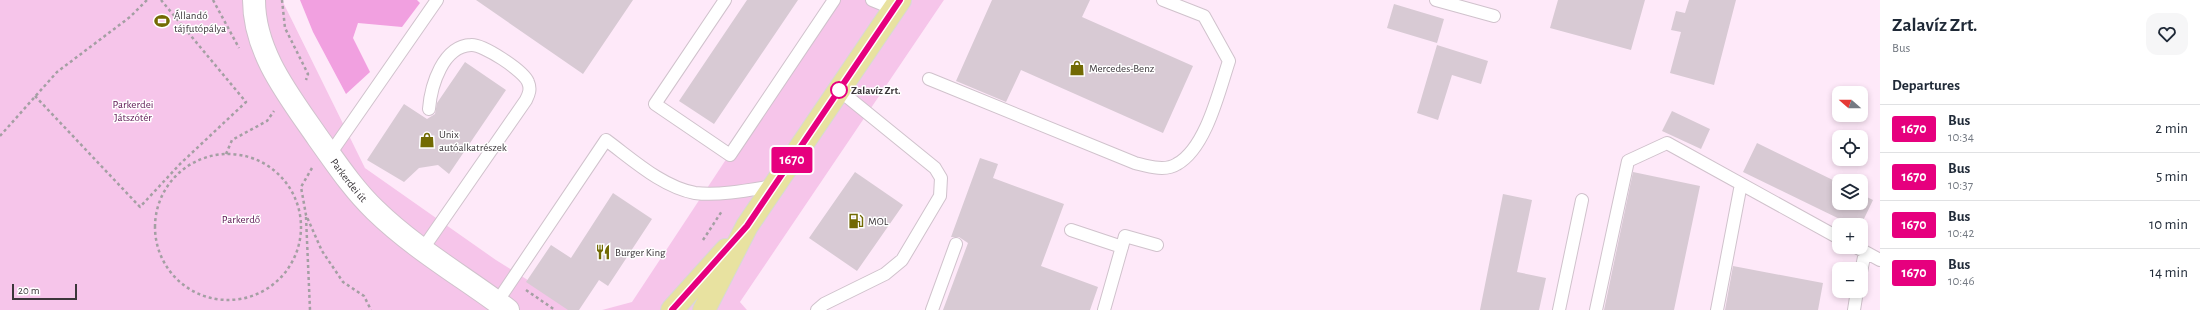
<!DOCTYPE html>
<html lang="en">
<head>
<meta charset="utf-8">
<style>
  body { margin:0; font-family:"Alegreya Sans",sans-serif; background:#f6f6f7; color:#1f2937; height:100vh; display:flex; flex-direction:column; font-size:15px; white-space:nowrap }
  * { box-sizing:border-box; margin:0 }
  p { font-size:13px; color:#747a83 }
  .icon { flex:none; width:22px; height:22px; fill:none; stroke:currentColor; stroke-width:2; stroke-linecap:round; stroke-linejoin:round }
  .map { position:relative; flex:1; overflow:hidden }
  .sheet { display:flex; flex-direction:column; background:#fff; width:320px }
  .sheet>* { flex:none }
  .badge { padding:0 8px; border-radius:3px; font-size:14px; line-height:26px }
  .needle { width:26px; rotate:290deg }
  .fabs { position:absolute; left:1832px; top:86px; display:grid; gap:8px }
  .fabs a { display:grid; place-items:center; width:36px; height:36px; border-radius:8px; background:#fff; box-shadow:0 2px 6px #0003; font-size:20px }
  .scale { position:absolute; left:12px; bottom:10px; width:65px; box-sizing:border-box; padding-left:4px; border:2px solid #3b363a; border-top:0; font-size:11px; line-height:14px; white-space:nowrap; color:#3b363a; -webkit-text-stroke:3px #fff; paint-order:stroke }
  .map>.badge { position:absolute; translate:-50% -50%; box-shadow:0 0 0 2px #fff }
  h2 { padding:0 12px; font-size:15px; line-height:36px }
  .round { display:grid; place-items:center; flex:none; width:42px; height:42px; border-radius:12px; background:#f6f6f7 }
  .head { display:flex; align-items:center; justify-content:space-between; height:68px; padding:0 12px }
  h1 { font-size:19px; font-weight:700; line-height:30px }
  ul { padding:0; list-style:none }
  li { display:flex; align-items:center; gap:12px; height:48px; padding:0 12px; border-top:1px solid #e0e1e3 }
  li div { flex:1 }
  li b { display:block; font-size:15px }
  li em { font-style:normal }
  li .badge { min-width:44px; font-weight:700; text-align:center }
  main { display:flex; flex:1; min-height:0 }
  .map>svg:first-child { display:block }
</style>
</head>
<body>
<main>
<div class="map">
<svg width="1880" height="310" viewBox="0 0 1880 310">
  <rect width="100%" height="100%" fill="#fdf7fc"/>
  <path fill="#fee9f9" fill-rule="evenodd" d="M282 0H831L632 303 602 310H574L496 260 365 168Z
    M944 0H1880V310H747L740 302ZM1839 93H1861V115H1839ZM1839 137H1861V159H1839ZM1839 181H1861V203H1839ZM1839 225H1861V247H1839ZM1839 269H1861V291H1839Z"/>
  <path fill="#f6c5ea" d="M0 0H282L365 168 496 260 575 310H0Z
    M831 0H944L740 302 747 310H602L632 302Z"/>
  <path fill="#f1a0e0" d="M300 0H417L420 3 402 27 358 23 353 38 370 72 346 94 313 32Z"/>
  <path fill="#d8cad4" d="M476 0H633L583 74Z
    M747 0H798L714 124 679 101Z
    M992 0H1090L1082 17 1193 66 1163 133 1021 70 1006 102 956 81Z
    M1558 0H1645L1631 50 1550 28Z
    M1689 0H1736L1714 85 1670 73 1681 32 1671 30 1676 11 1685 13Z
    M1394 4 1444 19 1437 43 1387 28Z
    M1437 45 1488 61 1481 84 1452 75 1438 120 1417 113Z
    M465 62 506 90 449 174 438 165 419 168 404 182 367 160 404 104 427 119 435 114 437 103Z
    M1672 111 1710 129 1701 149 1662 131Z
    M1757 143 1839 183V203H1861V194L1873 200 1861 225H1852L1743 172Z
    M980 158 998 164 993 178 1064 204 1041 266 1098 287 1090 310H943L968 243 959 237H951Z
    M855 172 903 205 857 271 809 238Z
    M1633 172 1700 186 1674 310H1604Z
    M613 193 652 219 608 286 599 280 579 310H568L526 282 551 245 571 258Z
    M1503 194 1532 200 1517 272 1546 278 1539 310H1480Z
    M1733 266 1823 283 1818 310H1725Z"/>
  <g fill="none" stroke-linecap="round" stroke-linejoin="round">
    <g stroke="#d0c2cc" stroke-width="14">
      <path id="lane" d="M725 0 655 104 730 155 834 0
        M872 0 894 9
        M1436 0 1494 16
        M929 79 1135 163C1147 166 1165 172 1177 164 1206 148 1219 91 1229 61L1204 16 1163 0
        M330 154 437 0
        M1071 230 1122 247
        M1856 247 1880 260
        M422 250 526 100C529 94 531 89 528 82 524 71 483 44 471 45 443 46 431 85 429 109
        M1861 272 1865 252
        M497 302 606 140C632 159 662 187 695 193 719 196 750 190 774 186
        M817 310 824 304 885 274 902 260 940 196 941 178 935 168 839 90
        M932 310 956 244
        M1104 310 1125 236 1157 245
        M1559 310 1582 200
        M1596 310 1628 161 1667 143 1839 238
        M1717 310 1741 184
        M1854 310 1857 291"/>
    </g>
    <g stroke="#d0c2cc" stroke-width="24">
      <g id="street">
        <path id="s1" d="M254 0C254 53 290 97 318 138 336 163 353 189 375 210 415 249 464 277 508 310"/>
      </g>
    </g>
    <g stroke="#d8d7d8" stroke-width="24">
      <path id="primary" d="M672 310 726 250
        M704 310 747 226 900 0"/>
    </g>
    <path stroke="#a49fa3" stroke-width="2.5" stroke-dasharray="3 3" stroke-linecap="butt" d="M213 0 239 48
      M282 0 285 28 308 74 306 80
      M35 96 140 207 180 164 246 102 161 0
      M0 136 57 72 130 17 147 0
      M226 154 232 140 267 121 274 111
      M155 227a73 73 0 1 1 146 0a73 73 0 1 1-146 0Z
      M312 168 301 187 306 215 322 251 343 282 364 296 371 310
      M306 217 310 310
      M703 240 722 211
      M526 290 555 310"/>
    <use href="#lane" stroke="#fff" stroke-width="12"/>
    <use href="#street" stroke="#fff" stroke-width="22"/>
    <use href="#primary" stroke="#e8e2a0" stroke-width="22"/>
  </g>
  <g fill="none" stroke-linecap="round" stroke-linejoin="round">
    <g stroke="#fff" stroke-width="9">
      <path id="line" d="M672 310 747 226 900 0"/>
    </g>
    <use href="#line" stroke="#e6007e" stroke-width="6"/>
  </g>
  <defs>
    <g id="stadium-bare" transform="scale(1.2)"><path d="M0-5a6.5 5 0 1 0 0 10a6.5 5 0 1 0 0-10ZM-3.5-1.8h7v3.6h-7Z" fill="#726a03" stroke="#fff" stroke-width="2.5" paint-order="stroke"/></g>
    <g id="shop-bare" transform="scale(1.2)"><path d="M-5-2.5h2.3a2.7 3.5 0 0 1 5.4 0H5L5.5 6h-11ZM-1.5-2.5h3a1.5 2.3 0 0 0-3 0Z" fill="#726a03" stroke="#fff" stroke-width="2.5" paint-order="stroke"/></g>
    <g id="fuel-bare" transform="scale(1.2)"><path d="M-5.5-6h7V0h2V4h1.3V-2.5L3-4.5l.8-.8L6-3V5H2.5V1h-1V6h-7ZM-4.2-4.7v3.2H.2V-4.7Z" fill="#726a03" stroke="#fff" stroke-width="2.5" paint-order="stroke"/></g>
    <g id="restaurant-bare" transform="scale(1.2)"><path d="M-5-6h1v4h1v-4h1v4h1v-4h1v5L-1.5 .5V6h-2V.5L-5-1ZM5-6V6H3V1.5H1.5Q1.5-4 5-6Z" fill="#726a03" stroke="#fff" stroke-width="2.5" paint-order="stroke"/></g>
  </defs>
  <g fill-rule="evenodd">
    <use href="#stadium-bare" x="162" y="21"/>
    <use href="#shop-bare" x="1077" y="68"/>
    <use href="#shop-bare" x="427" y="140"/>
    <use href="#fuel-bare" x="856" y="221"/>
    <use href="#restaurant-bare" x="603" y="252"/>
  </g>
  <circle fill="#fff" stroke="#e6007e" stroke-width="2" cx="839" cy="90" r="8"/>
  <g text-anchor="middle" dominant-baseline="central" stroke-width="3" stroke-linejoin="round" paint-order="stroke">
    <g font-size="11" fill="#3b363a" stroke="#fff" text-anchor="start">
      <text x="174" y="15">Állandó<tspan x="174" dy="13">tájfutópálya</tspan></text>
      <text x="1089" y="68">Mercedes-Benz</text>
      <text x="439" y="134">Unix<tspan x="439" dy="13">autóalkatrészek</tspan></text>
      <text x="868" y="221">MOL</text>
      <text x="615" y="252">Burger King</text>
    </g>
    <g font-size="11" font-weight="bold" fill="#3b363a" stroke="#fff" text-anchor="start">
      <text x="851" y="90">Zalavíz Zrt.</text>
    </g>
    <g font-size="11" fill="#5c1652" stroke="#fff">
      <text x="133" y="104">Parkerdei<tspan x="133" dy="13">Játszótér</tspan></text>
      <text x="241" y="219">Parkerdő</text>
    </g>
    <g font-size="11" fill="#3b363a" stroke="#fff">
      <text stroke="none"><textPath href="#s1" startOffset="207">Parkerdei út</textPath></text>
    </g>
  </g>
</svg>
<div class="fabs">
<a><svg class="needle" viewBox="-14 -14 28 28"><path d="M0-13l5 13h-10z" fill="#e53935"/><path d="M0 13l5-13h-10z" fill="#747a83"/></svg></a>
<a><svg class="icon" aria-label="locate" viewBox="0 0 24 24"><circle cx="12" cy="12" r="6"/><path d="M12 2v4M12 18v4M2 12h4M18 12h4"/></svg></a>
<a><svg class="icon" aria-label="layers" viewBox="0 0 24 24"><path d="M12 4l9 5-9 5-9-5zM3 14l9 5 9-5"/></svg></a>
<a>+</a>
<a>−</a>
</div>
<div class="scale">20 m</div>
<b class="badge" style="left:792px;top:160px;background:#e6007e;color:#fff">1670</b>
</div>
<section class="sheet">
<div class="head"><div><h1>Zalavíz Zrt.</h1><p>Bus</p></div><a class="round"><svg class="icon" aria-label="heart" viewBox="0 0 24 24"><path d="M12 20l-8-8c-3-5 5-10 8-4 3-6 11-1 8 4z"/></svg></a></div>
<h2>Departures</h2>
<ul>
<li><span class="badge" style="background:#e6007e;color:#fff">1670</span><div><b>Bus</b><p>10:34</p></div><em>2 min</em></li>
<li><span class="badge" style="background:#e6007e;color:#fff">1670</span><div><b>Bus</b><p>10:37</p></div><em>5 min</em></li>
<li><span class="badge" style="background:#e6007e;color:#fff">1670</span><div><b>Bus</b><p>10:42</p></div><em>10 min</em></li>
<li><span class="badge" style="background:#e6007e;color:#fff">1670</span><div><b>Bus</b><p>10:46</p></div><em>14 min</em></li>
</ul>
</section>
</main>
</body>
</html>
